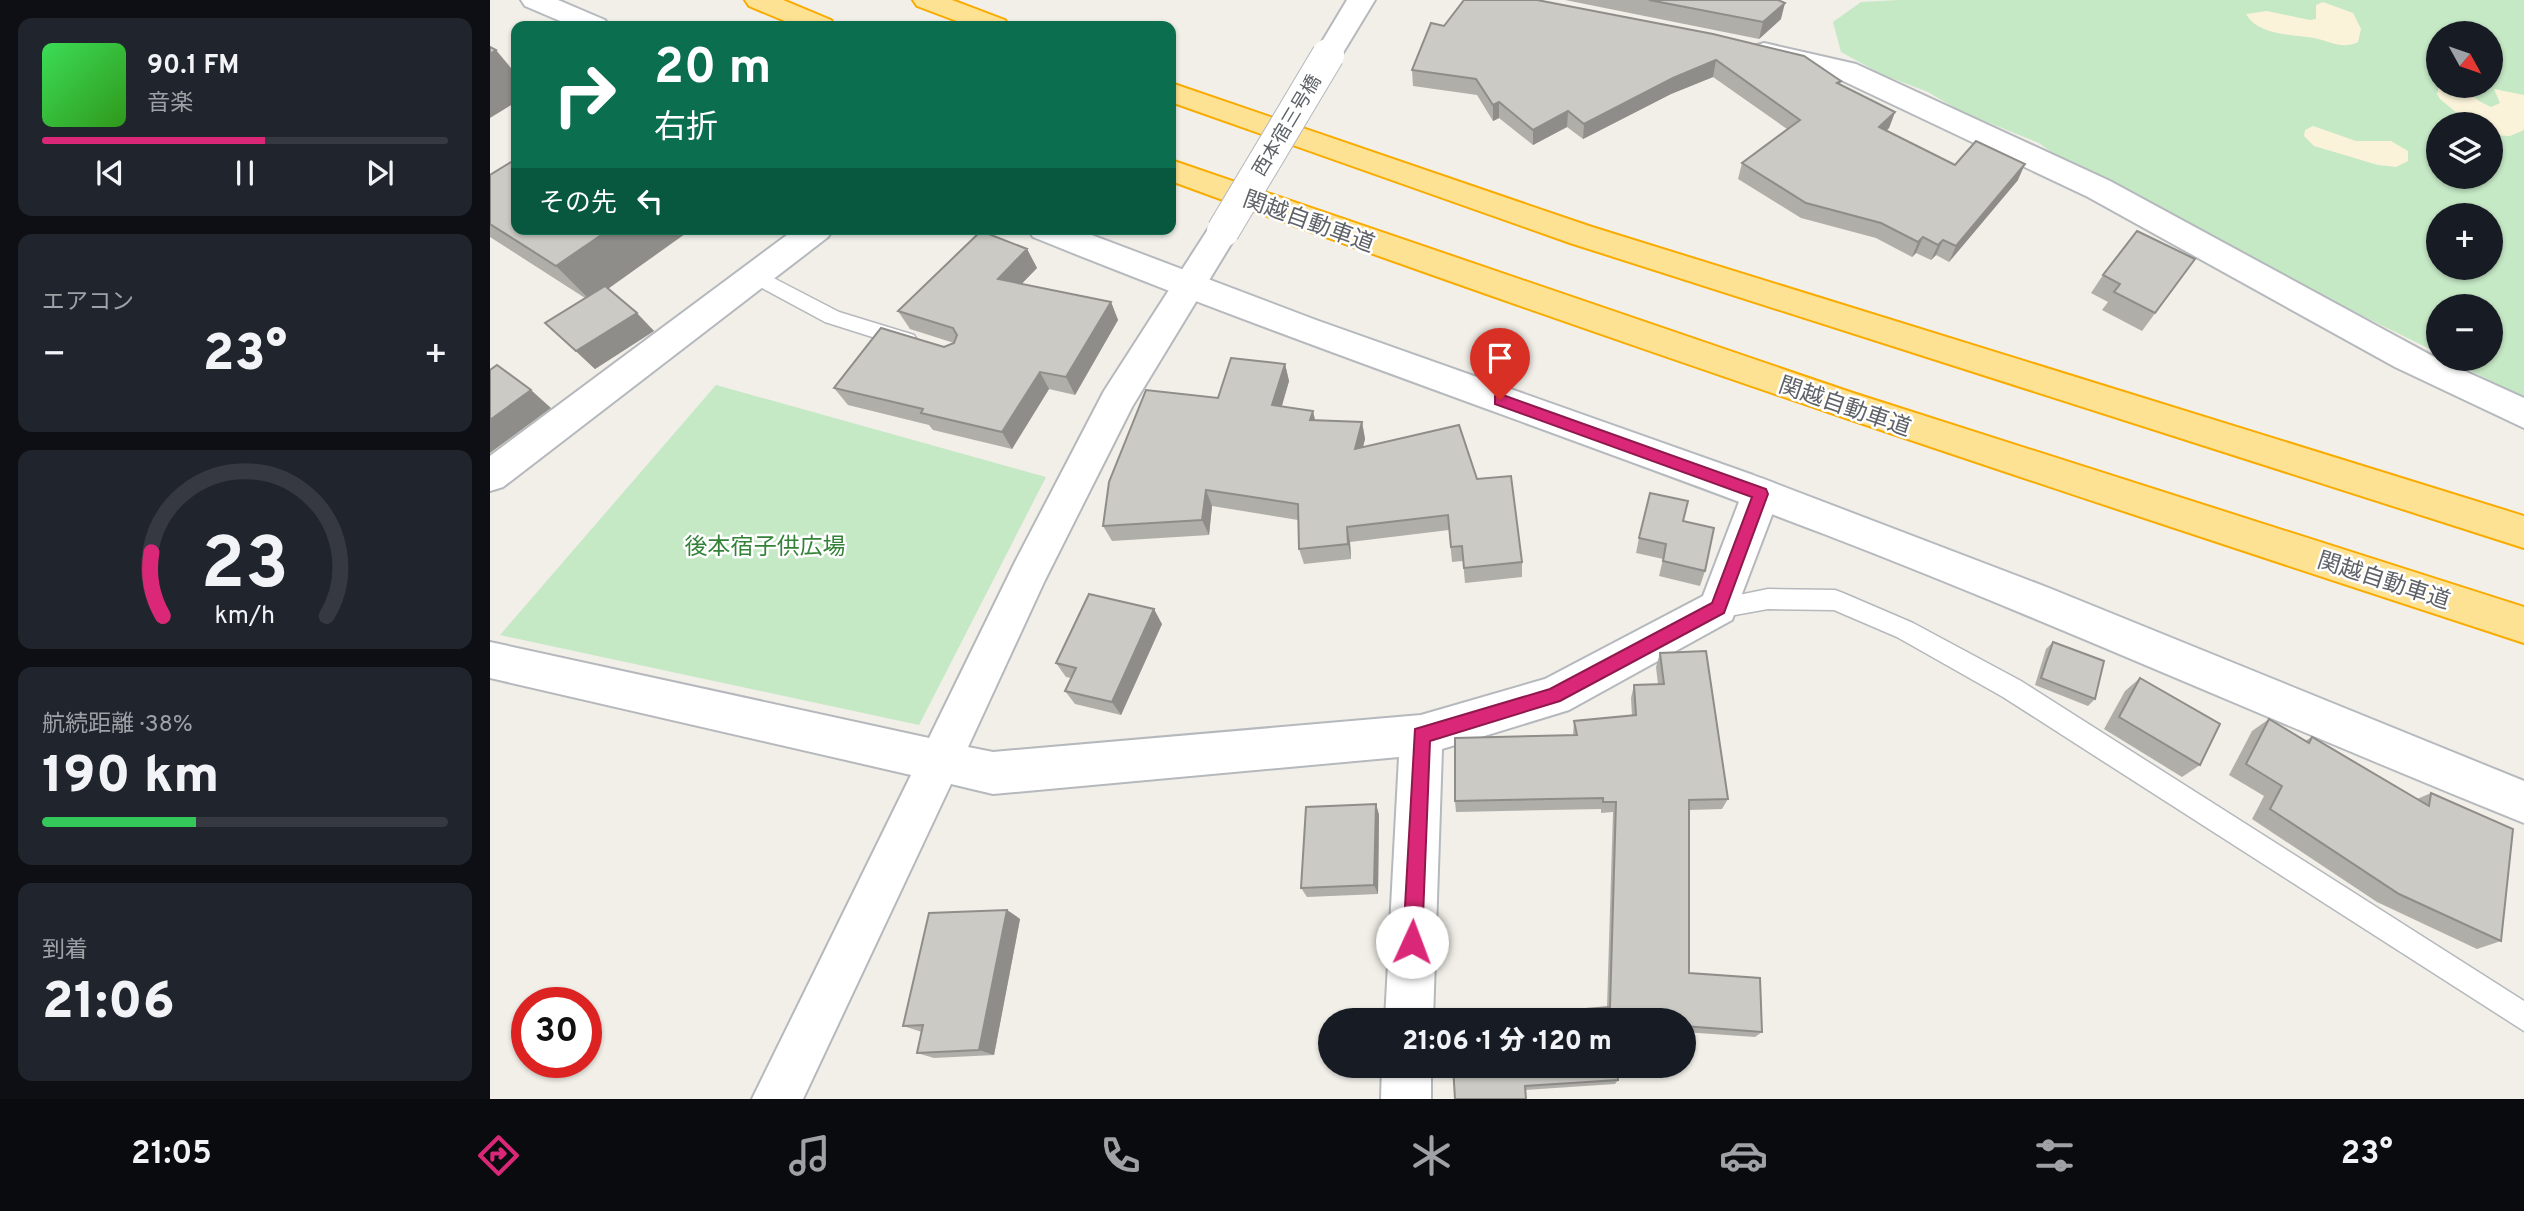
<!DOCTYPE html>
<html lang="ja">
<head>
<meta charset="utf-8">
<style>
  body { margin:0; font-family:Overpass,"Noto Sans JP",sans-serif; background:#20242c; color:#f1f3f6; height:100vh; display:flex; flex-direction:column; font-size:26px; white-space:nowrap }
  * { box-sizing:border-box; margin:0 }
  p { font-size:23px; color:#9ea1a6 }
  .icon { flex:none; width:38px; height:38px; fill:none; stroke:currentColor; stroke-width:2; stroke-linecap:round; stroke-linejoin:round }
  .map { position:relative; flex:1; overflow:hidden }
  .panel { display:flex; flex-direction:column; gap:18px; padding:18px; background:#0d0f14; width:490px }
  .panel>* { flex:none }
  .top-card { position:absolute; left:21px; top:21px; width:665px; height:214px; border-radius:14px; box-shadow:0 2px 5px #0004; background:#0b6e4f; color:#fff; overflow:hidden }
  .needle { width:46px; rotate:130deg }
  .tools { position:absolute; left:1936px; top:21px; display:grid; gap:14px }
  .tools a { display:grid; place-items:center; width:77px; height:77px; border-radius:50%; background:#171b24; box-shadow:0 2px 5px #0004; font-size:35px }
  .speed { position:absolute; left:21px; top:987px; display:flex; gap:14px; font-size:35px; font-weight:700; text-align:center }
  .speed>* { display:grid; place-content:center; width:91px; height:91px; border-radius:50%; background:#171b24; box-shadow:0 2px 5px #0004; line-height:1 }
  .speed .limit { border:10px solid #d22; background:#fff; color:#111 }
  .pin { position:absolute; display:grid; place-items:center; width:60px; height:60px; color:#fff; margin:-72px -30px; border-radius:50% 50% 50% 0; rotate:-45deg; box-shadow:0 0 7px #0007 }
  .pin .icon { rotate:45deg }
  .me { position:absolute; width:77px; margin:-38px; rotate:2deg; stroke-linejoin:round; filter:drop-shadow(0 0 5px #0008) }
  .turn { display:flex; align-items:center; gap:24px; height:147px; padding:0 28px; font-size:32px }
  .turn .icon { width:91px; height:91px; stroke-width:2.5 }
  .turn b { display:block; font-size:49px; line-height:60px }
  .then { display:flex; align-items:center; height:66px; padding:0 28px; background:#0003; gap:14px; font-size:26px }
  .big { font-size:52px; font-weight:800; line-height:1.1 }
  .panel .tile { flex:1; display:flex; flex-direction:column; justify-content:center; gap:10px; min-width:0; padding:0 24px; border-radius:14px; background:#20242c }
  .panel .dial { align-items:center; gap:0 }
  .dial svg { height:182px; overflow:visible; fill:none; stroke:#363941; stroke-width:7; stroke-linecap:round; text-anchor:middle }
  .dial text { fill:#f1f3f6; stroke:none }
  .song { display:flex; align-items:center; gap:21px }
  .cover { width:84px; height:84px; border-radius:10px; background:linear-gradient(135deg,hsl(130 70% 55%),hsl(110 70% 35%)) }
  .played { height:7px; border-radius:4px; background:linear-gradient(90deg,#db2777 55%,#363941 55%) }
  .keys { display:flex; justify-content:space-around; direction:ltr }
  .heat { display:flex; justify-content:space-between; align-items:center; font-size:38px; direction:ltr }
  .charge { height:10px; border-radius:5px; background:linear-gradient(90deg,#34c759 38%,#363941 0) }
  .trip { position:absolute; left:828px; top:1008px; width:378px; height:70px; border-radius:35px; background:#171b24; box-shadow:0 2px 5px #0004; font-weight:800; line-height:70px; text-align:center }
  .dock { display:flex; height:112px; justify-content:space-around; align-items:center; background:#090b0e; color:#9ea1a6 }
  .dock .icon { width:49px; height:49px }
  .dock .active { color:#db2777 }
  .dock b { font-size:32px; color:#f1f3f6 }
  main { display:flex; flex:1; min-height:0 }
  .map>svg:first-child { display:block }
  .green { fill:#c5e8c5; fill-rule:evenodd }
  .sand { fill:#fbf3d9 }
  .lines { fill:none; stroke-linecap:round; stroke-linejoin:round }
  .lane-casing { stroke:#b5b8bc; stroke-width:3 }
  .street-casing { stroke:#b5b8bc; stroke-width:4 }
  .secondary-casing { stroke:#b6babf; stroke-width:4 }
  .highway-casing { stroke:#f9ab00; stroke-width:4 }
  .lane { fill:#fff; fill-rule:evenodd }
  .street { fill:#fff; fill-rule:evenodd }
  .secondary { fill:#fff; fill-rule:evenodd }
  .highway { fill:#fde293; fill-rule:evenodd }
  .street-bridge-casing { stroke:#b5b8bc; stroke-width:34; stroke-linecap:butt }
  .street-bridge { stroke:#fff; stroke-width:32 }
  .wall { fill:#afaea9 }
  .shaded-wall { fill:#8f8d8a }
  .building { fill:#cccac5; stroke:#8f8d8a; stroke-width:2 }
  .route { fill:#db2777; stroke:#8e194d; stroke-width:2 }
  .labels { text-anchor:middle; stroke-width:5; stroke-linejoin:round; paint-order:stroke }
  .far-street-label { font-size:19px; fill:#5f6368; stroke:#fff }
  .street-label { font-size:23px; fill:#5f6368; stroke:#fff }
  .park-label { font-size:23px; fill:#348238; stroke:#fff }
</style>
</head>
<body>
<main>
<section class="panel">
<div class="tile">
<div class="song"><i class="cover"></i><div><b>90.1 FM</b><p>音楽</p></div></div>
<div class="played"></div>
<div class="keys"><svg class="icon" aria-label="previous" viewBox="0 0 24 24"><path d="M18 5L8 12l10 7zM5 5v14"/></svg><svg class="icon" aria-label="pause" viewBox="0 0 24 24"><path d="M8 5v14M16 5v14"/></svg><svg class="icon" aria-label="next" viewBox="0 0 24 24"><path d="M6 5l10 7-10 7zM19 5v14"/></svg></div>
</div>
<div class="tile"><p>エアコン</p>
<div class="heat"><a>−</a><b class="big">23°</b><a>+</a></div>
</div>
<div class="tile dial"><svg viewBox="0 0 100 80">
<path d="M14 69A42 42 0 1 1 86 69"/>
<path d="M14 69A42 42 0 0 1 9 41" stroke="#db2777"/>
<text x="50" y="56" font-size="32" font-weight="700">23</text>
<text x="50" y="72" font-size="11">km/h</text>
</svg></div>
<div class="tile"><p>航続距離 · 38%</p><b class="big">190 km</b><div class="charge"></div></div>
<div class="tile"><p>到着</p><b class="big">21:06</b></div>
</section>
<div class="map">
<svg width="2034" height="1099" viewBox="0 0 2034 1099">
  <rect width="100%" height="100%" fill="#f1efe8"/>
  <g class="green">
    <path d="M1410,0H2034V398L1958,359H2000V306H1948V353L1814,287L1629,188L1580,166L1549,143L1470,111L1438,92L1391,74L1351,52L1343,22L1371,2ZM1948,33H2000V86H1948ZM1948,124H2000V177H1948ZM1948,215H2000V268H1948Z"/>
    <path d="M226,385L556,477L429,725L10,635Z"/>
  </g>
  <g class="sand">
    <path d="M1833,2L1863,13L1871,29L1868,42C1852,50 1840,41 1824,38C1802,34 1769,36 1756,14L1777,11L1820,20L1826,19V5Z"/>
    <path d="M1949,86H1971L1989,101L2001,107L2010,103L2004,89L2034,95V130L2020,136L2000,135V124H1980L1950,99L1947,94Z"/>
    <path d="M1823,126L1866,141H1901L1918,151V161L1906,167L1888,165L1824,146L1814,136L1815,130Z"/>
  </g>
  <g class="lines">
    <g class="lane-casing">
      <g id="lane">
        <path d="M266,269L349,312L424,335L427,340L424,345L417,348L335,322L259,281L256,276Z"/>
        <path d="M1278,589L1345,590L1353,593L1423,623L1531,681L2034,1001V1031L1513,697L1407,637L1344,610L1278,609L1228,618L1220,615L1216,608L1220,601Z"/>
      </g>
    </g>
    <g class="street-casing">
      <g id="street">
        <path d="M857,0H885L848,61L838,64L828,61L824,55Z"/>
        <path d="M1274,43L1366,64L1620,181L1948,359L2034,398V428L1905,367L1598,197L1347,78L1264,58L1260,52L1264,46Z"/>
        <path d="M733,220L744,223L749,231L642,407L555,580L478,747L503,752L931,715L1055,679L1213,596L1252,494L1258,483L1271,478L1284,483L1290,494L1242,620L1079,710L952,749L943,1020H895L909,757L503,794L461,784L313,1099H262L421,775L0,678V642L439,738L525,562L614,391L722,223Z"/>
        <path d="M305,229H343L338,237L13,487L0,491V456Z"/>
        <path d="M892,1066H941V1099H891Z"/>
      </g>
    </g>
    <g class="secondary-casing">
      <g id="secondary">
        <path d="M31,0H68L115,20L119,26H82L35,6Z"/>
        <path d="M538,229H586L826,320L1263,475L1559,588L2034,781V823C1800,729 1570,625 1334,534C1071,433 804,343 543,237Z"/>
      </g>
    </g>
    <g class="highway-casing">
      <g id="highway">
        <path d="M255,0H293L341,20L345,26H307L259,6Z"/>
        <path d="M423,0H462L515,20L519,26H480L427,6Z"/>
        <path d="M681,83L1102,227L2034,516V548L1080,243L681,102Z"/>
        <path d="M681,160L1363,393L2034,607V643C1581,495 1129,345 681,181Z"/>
      </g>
    </g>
    <use href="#lane" class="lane"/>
    <use href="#street" class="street"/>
    <use href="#secondary" class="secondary"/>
    <use href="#highway" class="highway"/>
    <g class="street-bridge-casing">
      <path id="street-bridge" d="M733,231L838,55"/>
    </g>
    <use href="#street-bridge" class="street-bridge"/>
  </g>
  <g class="wall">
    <path d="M974,0L1351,81L1350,84L1405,112L1399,128L1396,131L1465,165L1528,180L1459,262L1446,255L1441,260L1426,253L1422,257L1386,238L1311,218L1248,179L1252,163L1297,129L1223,77L1181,94L1093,139L1077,127L1043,145L1009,118L1003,121L987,95L923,86L922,70Z"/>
    <path d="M1075,0H1288L1291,19L1269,39Z"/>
    <path d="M0,175L118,289L164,331L105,369L55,323L95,298L0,237Z"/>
    <path d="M537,249L547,268L531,284L621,302L628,320L585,395L559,389L522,449L443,430L439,425L358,405L344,388L464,343L420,329L408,311Z"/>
    <path d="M1705,259L1652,331L1612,310L1618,302L1601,293L1613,275Z"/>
    <path d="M795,364L799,381L792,406L826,420L872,422L875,439L873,447L987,479L1032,562V577L975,583L973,561L962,562L959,530L860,542L861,559L814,564L809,549L808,520L722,506L719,535L622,541L613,526Z"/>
    <path d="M1193,521L1215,571L1210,586L1169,576L1173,559L1146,553L1149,538Z"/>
    <path d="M672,624L631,715L585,704L575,691L581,678L576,677L566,663Z"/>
    <path d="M1563,642L1605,699L1598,706L1545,685L1556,649Z"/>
    <path d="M1170,653L1238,799L1232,809L1199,810V973L1272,1032L1265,1037L1194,1032V1020L1117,1007L1123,812L1111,813V809L966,812L965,801L1083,736L1084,721L1142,716L1141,698L1144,685L1168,684L1166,667Z"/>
    <path d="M1650,678L1710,765L1692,777L1614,729L1635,691Z"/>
    <path d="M1779,719L1815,741L1822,737L1927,799L1941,793L2011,941L1987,949L1887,902L1762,819L1774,796L1739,775L1762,731Z"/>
    <path d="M886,804L889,815L888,894L817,897L811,888Z"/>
    <path d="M517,910L530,919L504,1055L444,1058L427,1053L432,1032L413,1026Z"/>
    <path d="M963,1066L1128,1080L1125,1084L1035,1090Z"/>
  </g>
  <g class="shaded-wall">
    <path d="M1295,3L1291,19L1269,39L1273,22Z"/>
    <path d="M6,50L26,74V102L0,118V54Z"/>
    <path d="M1226,60L1223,77L1181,94L1093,139L1094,124L1183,78Z"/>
    <path d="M1009,102V118L1003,121V105Z"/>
    <path d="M1078,111L1077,127L1043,145V130Z"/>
    <path d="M1405,112L1399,128L1383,143L1389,127Z"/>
    <path d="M1535,164L1528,180L1459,262L1466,246Z"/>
    <path d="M120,229H202L101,301L66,266Z"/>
    <path d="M1433,237L1426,253L1422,257L1428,242Z"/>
    <path d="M1453,240L1446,255L1441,260L1448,245Z"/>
    <path d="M537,249L547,268L518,298L508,279Z"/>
    <path d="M621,302L628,320L585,395L576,377Z"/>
    <path d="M147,313L164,331L105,369L86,351Z"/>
    <path d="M795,364L799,381L787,422L782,405Z"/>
    <path d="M550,372L559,389L522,449L512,432Z"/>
    <path d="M41,390L61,408L0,453V420Z"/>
    <path d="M823,411L827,428L820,420Z"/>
    <path d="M872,422L875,439L868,465L865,449Z"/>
    <path d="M716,490L722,506L719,535L712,520Z"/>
    <path d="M857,527L860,542L861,559L858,544Z"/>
    <path d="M664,609L672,624L631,715L622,702Z"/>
    <path d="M886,804L889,815L888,894L884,885Z"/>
    <path d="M517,910L530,919L504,1055L489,1050Z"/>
  </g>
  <g class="building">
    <path d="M974,0H1047L1223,34L1314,56L1351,81L1347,83L1405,112L1389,127L1465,165L1486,141L1535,164L1466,246L1453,240L1448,245L1433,237L1428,242L1391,223L1316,203L1252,163L1310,120L1226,60L1183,78L1094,124L1078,111L1043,130L1009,102L1003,105L986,79L922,70L941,23L954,26Z"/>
    <path d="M1159,0H1288L1295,3L1273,22Z"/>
    <path d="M0,47L6,50L0,54Z"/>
    <path d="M26,159V229H120L66,266L0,224V175Z"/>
    <path d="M491,231L537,249L508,279L621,302L576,377L550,372L512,432L431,413L433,409L344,388L391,328L454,347L464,343L467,335L463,328L408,311Z"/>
    <path d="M1647,231L1705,259L1665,313L1624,292L1630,284L1613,275Z"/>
    <path d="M115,286L147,313L86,351L55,323Z"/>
    <path d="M741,358L795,364L782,405L823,411L820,420L872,422L865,449L969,425L987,479L1021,476L1032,562L974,568L972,546L961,547L958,515L857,527L858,544L809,549L808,504L716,490L712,520L613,526L619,482L656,390L728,398Z"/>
    <path d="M7,365L41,390L0,420V370Z"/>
    <path d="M1160,493L1198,501L1193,521L1224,528L1215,571L1173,561L1176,544L1149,538Z"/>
    <path d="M599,594L664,609L622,702L575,691L586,668L566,663Z"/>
    <path d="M1563,642L1614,661L1605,699L1551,678Z"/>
    <path d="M1216,651L1238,799L1199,800V973L1270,978L1272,1032L1194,1026V1020H961L1120,1007L1126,802H1113V798L965,801V738L1087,735L1084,721L1146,715L1144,685L1174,684L1170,653Z"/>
    <path d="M1650,678L1730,724L1710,765L1629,717Z"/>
    <path d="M1779,719L1819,743L1822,737L1939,806L1941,793L2023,829L2011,941L1909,894L1780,809L1792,786L1756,764Z"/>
    <path d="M886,804L884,885L811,888L816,807Z"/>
    <path d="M517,910L489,1050L427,1053L433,1025L413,1026L439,913Z"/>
    <path d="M963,1066H1127L1128,1080L1035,1086L1036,1099H965Z"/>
  </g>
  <path class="route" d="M1010,394L1276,489L1278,494L1234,613L1070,701L940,741L932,942L929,949L922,952L916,949L913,942L925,729L1060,689L1222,603L1262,497L1005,404V396Z"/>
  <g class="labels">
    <g class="far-street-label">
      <text transform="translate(796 125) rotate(-59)" y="7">西本宿三号橋</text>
    </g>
    <g class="street-label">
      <text transform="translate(819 221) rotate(20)" y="8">関越自動車道</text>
      <text transform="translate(1355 406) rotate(19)" y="8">関越自動車道</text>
      <text transform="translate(1894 580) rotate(18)" y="8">関越自動車道</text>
    </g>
    <g class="park-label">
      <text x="275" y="554">後本宿子供広場</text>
    </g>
  </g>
</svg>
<div class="tools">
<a><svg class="needle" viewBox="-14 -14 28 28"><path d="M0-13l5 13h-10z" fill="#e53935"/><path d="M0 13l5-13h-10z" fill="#9ea1a6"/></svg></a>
<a><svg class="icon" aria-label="layers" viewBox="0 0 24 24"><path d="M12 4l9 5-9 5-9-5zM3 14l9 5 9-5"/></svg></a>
<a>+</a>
<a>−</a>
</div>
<div class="speed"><div class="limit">30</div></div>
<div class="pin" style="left:1010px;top:400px;background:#d93025"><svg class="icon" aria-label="arrive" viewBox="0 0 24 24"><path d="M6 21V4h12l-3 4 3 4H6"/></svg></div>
<svg class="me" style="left:922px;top:942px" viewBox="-20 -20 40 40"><circle r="19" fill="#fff"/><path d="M0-13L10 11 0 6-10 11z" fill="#db2777"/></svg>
<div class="trip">21:06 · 1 分 · 120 m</div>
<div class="top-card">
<div class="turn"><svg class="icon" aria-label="right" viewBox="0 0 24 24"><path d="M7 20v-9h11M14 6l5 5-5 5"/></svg><div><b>20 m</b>右折</div></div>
<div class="then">その先<svg class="icon" aria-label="left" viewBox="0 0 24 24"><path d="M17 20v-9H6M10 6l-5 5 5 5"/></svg></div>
</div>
</div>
</main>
<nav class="dock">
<b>21:05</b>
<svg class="icon active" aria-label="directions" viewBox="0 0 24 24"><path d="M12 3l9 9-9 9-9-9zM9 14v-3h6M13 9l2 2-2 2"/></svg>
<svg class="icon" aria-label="music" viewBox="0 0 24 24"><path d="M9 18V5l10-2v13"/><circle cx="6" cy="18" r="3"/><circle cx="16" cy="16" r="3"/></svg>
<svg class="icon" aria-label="phone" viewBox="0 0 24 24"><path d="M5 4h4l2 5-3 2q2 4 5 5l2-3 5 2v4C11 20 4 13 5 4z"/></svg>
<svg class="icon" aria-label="climate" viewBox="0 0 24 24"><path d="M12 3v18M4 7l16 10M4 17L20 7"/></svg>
<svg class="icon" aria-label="car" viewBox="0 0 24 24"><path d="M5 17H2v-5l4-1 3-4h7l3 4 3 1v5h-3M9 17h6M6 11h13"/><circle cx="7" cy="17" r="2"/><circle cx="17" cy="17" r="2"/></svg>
<svg class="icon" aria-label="filters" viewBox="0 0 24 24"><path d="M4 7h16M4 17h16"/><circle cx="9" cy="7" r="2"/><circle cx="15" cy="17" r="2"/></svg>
<b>23°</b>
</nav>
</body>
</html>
